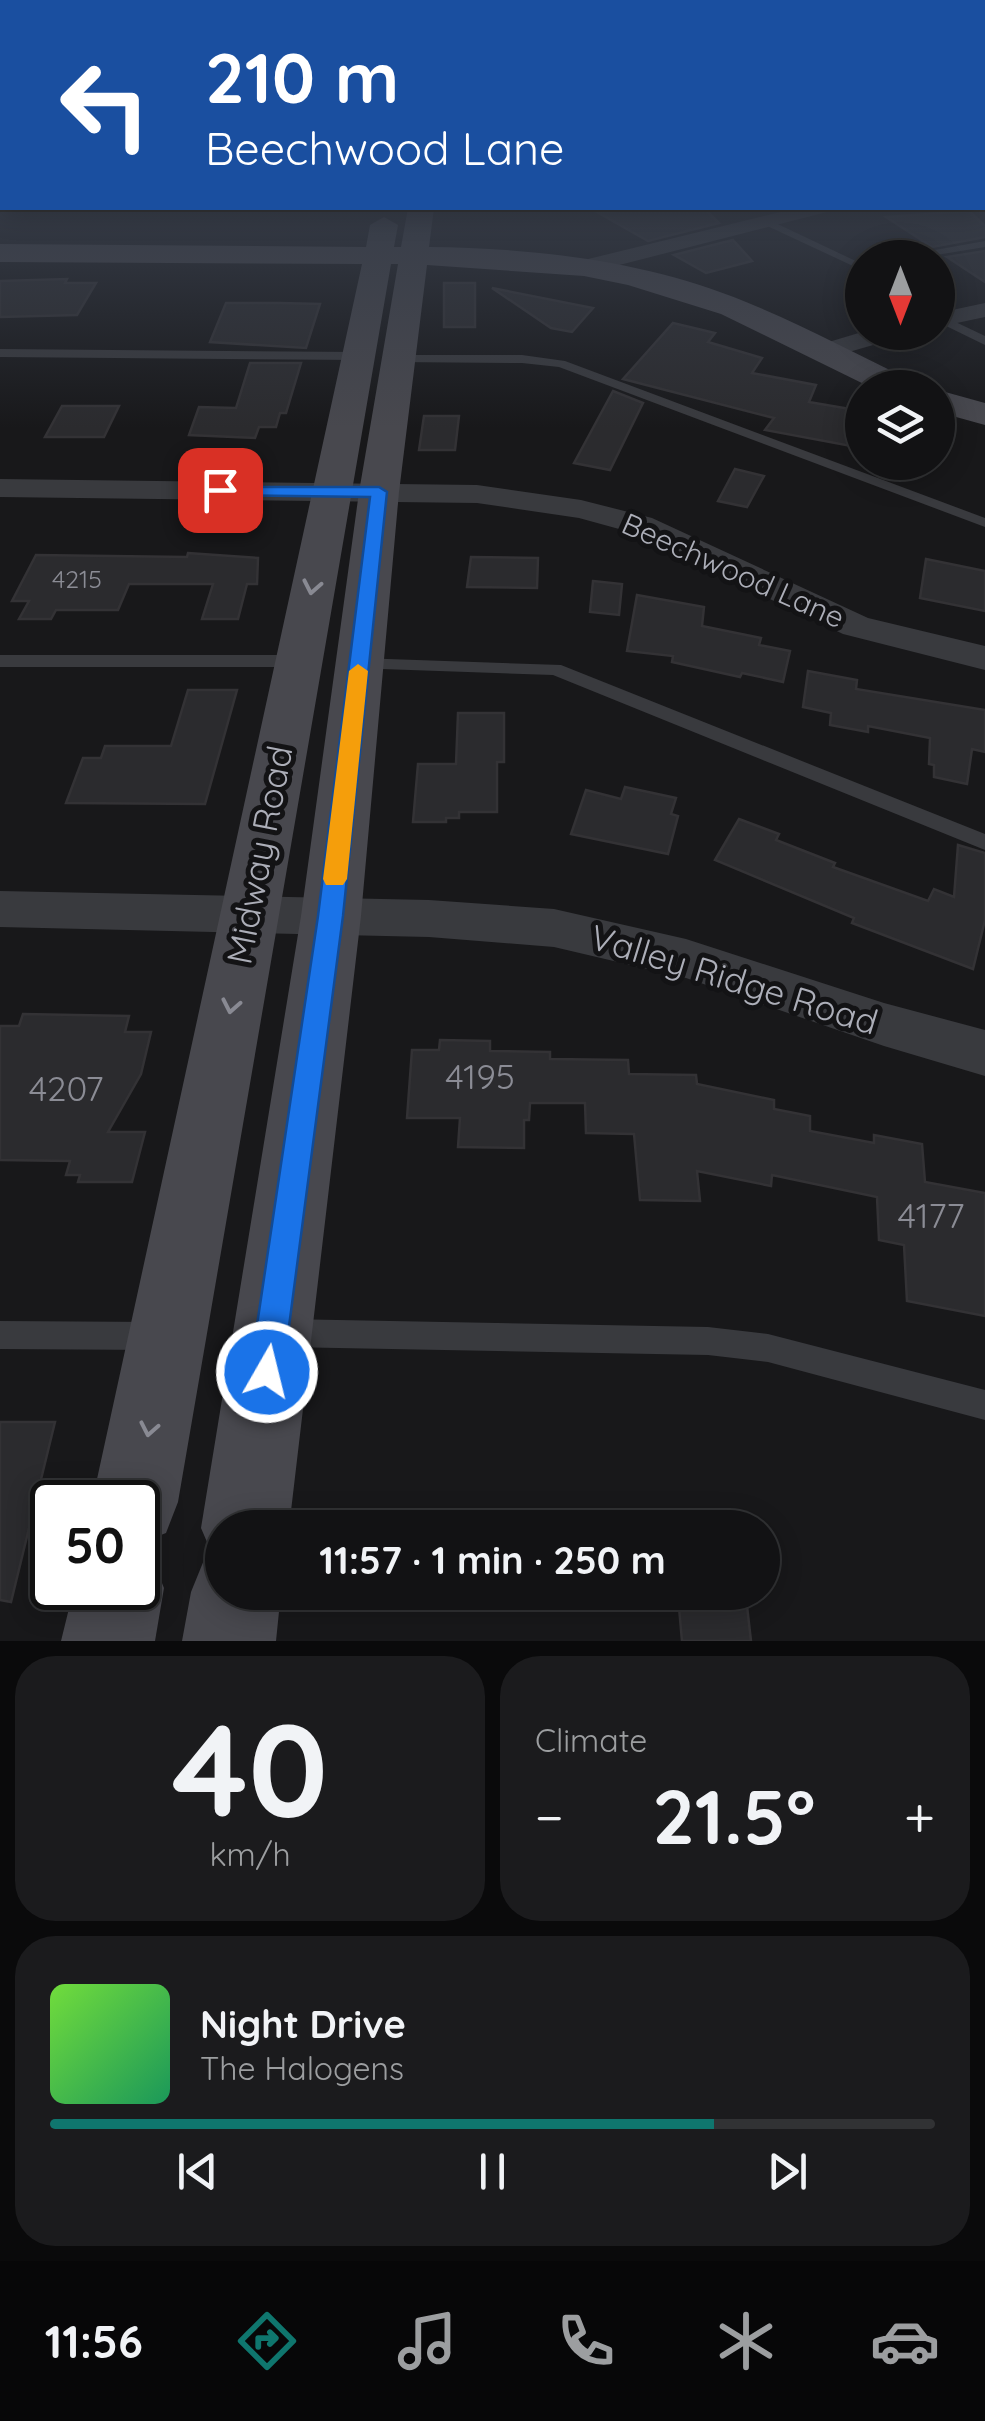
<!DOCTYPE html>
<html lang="en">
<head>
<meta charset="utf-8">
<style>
  body { margin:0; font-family:Quicksand,sans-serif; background:#1b1b1d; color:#f1f3f6; height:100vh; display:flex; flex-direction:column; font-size:38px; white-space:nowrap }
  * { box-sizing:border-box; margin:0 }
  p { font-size:32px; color:#9c9ea0 }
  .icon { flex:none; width:55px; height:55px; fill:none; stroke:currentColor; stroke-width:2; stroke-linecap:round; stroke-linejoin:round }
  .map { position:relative; height:1641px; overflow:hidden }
  .side { display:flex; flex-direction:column; gap:15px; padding:15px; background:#0a0a0b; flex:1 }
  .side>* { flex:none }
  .top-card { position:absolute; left:0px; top:0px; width:985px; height:210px; box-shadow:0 5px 25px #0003,0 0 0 2px #313234; background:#1a4fa0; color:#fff; overflow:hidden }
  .needle { width:65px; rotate:180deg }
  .buttons { position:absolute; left:845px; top:240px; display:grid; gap:20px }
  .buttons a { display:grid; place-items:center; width:110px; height:110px; border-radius:50%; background:#121214; box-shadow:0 5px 25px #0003,0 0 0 2px #313234; font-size:50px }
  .speed { position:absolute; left:30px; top:1480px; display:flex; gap:20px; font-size:50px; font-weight:700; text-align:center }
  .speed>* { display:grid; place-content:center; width:130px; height:130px; border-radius:50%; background:#121214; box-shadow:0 5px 25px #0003,0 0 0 2px #313234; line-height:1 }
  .speed .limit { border:5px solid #111; border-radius:15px; background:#fff; color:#111 }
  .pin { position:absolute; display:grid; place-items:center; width:85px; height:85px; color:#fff; margin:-42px; border-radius:20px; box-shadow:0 5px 15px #0006 }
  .me { position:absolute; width:110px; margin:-55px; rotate:8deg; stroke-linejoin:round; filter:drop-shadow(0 0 8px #0008) }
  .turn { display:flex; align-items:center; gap:35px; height:210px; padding:0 40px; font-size:45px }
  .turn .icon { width:130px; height:130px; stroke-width:2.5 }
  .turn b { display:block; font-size:70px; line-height:85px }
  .big { font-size:75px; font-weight:800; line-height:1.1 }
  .side .tile { flex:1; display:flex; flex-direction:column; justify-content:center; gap:15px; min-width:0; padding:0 35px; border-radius:40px; background:#1b1b1d }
  .side .dial { align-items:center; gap:0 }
  .dial b { font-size:130px; line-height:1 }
  .song { display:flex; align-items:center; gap:30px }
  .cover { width:120px; height:120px; border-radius:15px; background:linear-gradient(135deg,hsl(100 70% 55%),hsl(150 70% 35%)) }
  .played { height:10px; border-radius:5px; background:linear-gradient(90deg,#0f766e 75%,#313234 75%) }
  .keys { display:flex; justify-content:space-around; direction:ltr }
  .heat { display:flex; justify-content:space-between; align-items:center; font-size:55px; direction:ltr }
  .side .tiles { flex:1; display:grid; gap:15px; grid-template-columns:1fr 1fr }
  .tile:last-child { grid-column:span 2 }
  .trip { position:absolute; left:205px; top:1510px; width:575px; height:100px; border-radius:50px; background:#121214; box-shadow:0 5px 25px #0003,0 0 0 2px #313234; font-weight:800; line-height:100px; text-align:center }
  .tabs { display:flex; height:160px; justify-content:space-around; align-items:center; background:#070708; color:#9c9ea0 }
  .tabs .icon { width:70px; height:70px }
  .tabs .selected { color:#0f766e }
  .tabs b { font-size:45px; color:#f1f3f6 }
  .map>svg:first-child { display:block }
  .building { fill:#2b2b2e; stroke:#333235; stroke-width:2.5 }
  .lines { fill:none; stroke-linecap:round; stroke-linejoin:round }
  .lane { fill:#393a3e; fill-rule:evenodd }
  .street { fill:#393a3e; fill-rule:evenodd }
  .secondary { fill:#48484e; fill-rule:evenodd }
  .oneway { stroke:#898a93 }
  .route { fill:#1a73e8; stroke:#114b97; stroke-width:2.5 }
  .slow { fill:#f59e0b }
  .labels { text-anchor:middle; stroke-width:10; stroke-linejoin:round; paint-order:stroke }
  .far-number-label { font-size:25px; fill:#8b8c95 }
  .far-street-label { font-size:30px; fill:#acaeb8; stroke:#131315 }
  .street-label { font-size:35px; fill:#acaeb8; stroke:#131315 }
  .near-number-label { font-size:35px; fill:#8b8c95 }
</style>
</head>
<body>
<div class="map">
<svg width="985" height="1641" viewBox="0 0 985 1641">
  <rect width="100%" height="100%" fill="#18181a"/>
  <g class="building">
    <path d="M673,208H704L719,223L648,241L597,212Z"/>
    <path d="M969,211L985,226V237L932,247L886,217Z"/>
    <path d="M733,240L752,261L706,273L674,255Z"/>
    <path d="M985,251V282L947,257Z"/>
    <path d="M67,279L65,283H96L77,315L0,317V281Z"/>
    <rect x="444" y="283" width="31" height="44"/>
    <path d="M492,288L593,308L572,332L551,328Z"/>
    <path d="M226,303H280L320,304L306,348L210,342Z"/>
    <path d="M673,323L715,333L708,342L762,358L752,373L816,385L809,402L862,411V448L765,430L774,418L623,379Z"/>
    <path d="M250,363H301L286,413H280L276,427H259L255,438L189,435L199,407L236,408Z"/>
    <path d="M613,391L643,403L610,470L574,463Z"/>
    <path d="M62,406H119L104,437H45Z"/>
    <path d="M424,416H459L455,450H419Z"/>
    <path d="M735,469L764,476L747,507L718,501Z"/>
    <path d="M188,553L258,558L257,584H247L238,619H202L213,584H129L118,610H56L51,619H19L29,601H12L36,555L187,557Z"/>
    <path d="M471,557L538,558L537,588L467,587Z"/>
    <path d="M926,559L985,571V611L920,598Z"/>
    <path d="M593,581L622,584L619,615L590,612Z"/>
    <path d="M637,595L704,607L702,626L761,638L759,645L790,651L783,682L742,673L740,677L672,662L673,656L627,651Z"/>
    <path d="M808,671L857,680L856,689L985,710V752L972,749L967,784L934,777V765L929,764L930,738L868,726V732L830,725L831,713L803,707Z"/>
    <path d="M188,690H237L205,804L66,803L83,758H101L105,746H171Z"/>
    <path d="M458,713H504V762H497V812H459V818H446V822H413L418,764H456Z"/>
    <path d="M625,787L676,798L671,814L678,816L668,854L571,834L586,790L621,799Z"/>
    <path d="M739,819L779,834L776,840L835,863L833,867L928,901L934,889L954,897L958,845L985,853V920L973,969L852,923L854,918L715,860Z"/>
    <path d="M23,1014L129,1016L125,1032H151L141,1074L108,1132H145L132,1182H78L80,1175H66L70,1161L0,1160V1026H19Z"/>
    <path d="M440,1040L490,1041V1051L550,1052V1059L628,1060L629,1074L696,1075L697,1084L774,1100V1109L810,1116V1131L874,1143V1135L922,1144L925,1182L985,1193V1316L907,1301L904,1245L879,1240L877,1197L772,1175L771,1186L697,1171L700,1201L640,1200L634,1134L586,1133L585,1103H530L529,1120H524V1148L458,1147L460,1118H407L412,1050H439Z"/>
    <path d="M0,1422H55L11,1602L0,1600Z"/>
    <path d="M678,1596L746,1597L751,1641H682Z"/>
  </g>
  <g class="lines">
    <g class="lane">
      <path d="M761,219H767L862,264L853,266L761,223Z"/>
      <path d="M985,241V247L918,258H890Z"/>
      <path d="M938,316L945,317L985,336V345L938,322Z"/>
      <path d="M0,349L358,352L364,356L358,360L0,357Z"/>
      <path d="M399,355H522L565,361L985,518V527L559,367L522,363L395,362V356Z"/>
      <path d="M0,655H298L307,661L298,667H0Z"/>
      <path d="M359,658L561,665L985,834V850L553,675L353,668L350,664Z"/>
      <path d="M285,1319L708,1327L768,1334L985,1390V1420L768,1362L708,1355L285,1347L275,1343L271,1333L275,1323Z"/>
      <path d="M0,1321L155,1322L165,1326L169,1336L165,1346L155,1350L0,1349Z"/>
    </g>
    <g class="street">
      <path d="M797,208H830L827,212L584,274L573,267L576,262Z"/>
      <path d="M985,303V317L938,327V313Z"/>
      <path d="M862,332H904L901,337L821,360L808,352L812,347Z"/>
      <path d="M0,479L477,485L581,500L652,518L868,618L985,646V670L843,634L630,532L579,518L477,503L0,497Z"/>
      <path d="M0,891L429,900L554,909L686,939L884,1003L985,1030V1076L884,1046L686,978L554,947L429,937L0,927Z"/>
    </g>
    <g class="secondary">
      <path d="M408,208H434L429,247C534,248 648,261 746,302C802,325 857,354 912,381L917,388H872L721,314L628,285L584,276L427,265L399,492L361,916L289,1528H222V1592H281L276,1641H182L191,1592L204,1560L213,1556L201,1528L301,916L359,492L398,264H391L178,1502L166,1533L138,1544V1502H92L362,264L0,262V244L366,247L370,225L384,217L398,225L394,247H401Z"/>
      <path d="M938,390L985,403V425L938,412Z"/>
      <path d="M138,1550L151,1556L164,1588L155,1641H61L74,1588H138Z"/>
    </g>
  </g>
  <defs><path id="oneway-chevron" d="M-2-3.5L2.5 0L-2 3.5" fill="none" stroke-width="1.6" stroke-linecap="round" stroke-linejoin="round" transform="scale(2.5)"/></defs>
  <g class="oneway">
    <use href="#oneway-chevron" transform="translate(312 587) rotate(101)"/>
    <use href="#oneway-chevron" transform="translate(231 1006) rotate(101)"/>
    <use href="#oneway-chevron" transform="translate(149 1429) rotate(101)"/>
  </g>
  <linearGradient id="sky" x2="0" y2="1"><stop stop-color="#0d0d0e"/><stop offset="0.46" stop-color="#373d49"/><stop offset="1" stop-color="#373d49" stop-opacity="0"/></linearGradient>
  <rect width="985" height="428" fill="url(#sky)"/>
  <path class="route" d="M215,487H379L387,492L343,916L283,1372L279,1384L267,1388L255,1384L250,1372L318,916L370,497L220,495L215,494Z"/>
  <path class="slow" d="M358,664L368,671L347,879L343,885H326L323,879L349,671Z"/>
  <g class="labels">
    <g class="far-number-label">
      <text x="77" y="588">4215</text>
    </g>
    <g class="far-street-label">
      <text transform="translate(733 571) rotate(24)" y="10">Beechwood Lane</text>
    </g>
    <g class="street-label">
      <text transform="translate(260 855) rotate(-79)" y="12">Midway Road</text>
      <text transform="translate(734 980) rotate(17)" y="12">Valley Ridge Road</text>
    </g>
    <g class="near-number-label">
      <text x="480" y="1089">4195</text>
      <text x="66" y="1101">4207</text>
      <text x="931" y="1228">4177</text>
    </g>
  </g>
</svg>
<div class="buttons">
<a><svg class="needle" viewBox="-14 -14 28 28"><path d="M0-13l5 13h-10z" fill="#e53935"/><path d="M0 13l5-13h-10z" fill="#9c9ea0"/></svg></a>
<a><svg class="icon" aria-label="layers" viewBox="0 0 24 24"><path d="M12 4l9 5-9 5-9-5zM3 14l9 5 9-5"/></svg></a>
</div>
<div class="speed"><div class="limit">50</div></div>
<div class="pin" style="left:220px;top:490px;background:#d93025"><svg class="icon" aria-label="arrive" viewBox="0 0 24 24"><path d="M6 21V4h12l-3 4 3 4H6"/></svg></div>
<svg class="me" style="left:267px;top:1372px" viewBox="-20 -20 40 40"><circle r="17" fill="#1a73e8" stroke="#fff" stroke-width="3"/><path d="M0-11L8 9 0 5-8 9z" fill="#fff"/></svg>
<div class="trip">11:57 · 1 min · 250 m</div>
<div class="top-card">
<div class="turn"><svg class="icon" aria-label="left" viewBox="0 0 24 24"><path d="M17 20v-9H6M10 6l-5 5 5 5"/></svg><div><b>210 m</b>Beechwood Lane</div></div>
</div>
</div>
<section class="side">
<div class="tiles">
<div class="tile dial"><b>40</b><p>km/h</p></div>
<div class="tile"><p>Climate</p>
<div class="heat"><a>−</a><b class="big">21.5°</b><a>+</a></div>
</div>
<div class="tile">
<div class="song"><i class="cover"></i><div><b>Night Drive</b><p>The Halogens</p></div></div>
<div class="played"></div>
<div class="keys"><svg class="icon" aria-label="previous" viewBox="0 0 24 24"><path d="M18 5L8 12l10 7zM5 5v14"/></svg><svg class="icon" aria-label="pause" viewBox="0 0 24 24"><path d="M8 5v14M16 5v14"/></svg><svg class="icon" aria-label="next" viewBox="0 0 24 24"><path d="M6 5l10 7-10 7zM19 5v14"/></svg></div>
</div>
</div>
</section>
<nav class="tabs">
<b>11:56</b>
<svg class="icon selected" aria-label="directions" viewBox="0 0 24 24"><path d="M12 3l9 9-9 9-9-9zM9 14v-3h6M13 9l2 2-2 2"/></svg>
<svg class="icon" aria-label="music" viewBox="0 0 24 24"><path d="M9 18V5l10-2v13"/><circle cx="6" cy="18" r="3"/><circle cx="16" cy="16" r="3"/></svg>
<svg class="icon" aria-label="phone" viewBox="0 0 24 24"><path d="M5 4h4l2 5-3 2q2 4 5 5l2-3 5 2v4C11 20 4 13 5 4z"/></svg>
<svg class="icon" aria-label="climate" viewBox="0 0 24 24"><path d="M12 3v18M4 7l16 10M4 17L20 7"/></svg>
<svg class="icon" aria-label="car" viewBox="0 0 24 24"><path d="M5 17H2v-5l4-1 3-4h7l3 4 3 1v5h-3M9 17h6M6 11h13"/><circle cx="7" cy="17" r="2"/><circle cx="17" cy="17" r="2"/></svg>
</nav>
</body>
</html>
